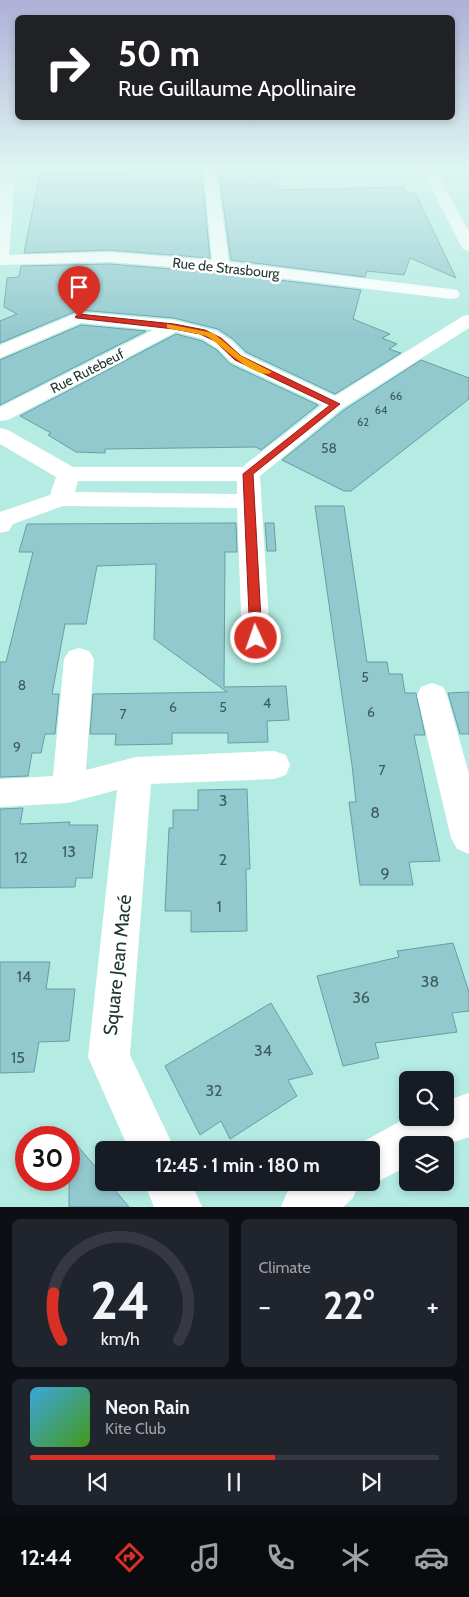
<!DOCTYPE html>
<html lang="en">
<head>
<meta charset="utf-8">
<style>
  body { margin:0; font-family:Cabin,sans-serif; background:#20242c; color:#f1f3f6; height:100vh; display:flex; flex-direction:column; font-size:19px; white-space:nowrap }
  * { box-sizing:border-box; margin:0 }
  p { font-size:16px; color:#9ea1a6 }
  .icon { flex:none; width:28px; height:28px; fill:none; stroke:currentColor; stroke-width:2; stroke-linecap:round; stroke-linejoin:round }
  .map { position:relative; height:1207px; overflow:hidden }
  .panel { display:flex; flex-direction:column; gap:12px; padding:12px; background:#0d0f14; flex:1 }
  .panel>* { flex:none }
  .banner { position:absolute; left:15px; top:15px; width:440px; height:105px; border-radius:8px; box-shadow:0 2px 8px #0003; background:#202124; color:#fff; overflow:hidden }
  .controls { position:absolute; left:399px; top:1071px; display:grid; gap:10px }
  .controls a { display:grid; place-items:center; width:55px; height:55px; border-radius:8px; background:#171b24; box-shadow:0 2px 8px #0003; font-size:25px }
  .speed { position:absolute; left:15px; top:1126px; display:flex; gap:10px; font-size:25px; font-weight:700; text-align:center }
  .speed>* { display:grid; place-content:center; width:65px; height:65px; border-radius:50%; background:#171b24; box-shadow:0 2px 8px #0003; line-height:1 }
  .speed .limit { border:8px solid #d22; background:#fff; color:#111 }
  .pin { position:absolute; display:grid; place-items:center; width:42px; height:42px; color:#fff; margin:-51px -21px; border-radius:50% 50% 50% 0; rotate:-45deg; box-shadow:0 0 5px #0007 }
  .pin .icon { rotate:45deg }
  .me { position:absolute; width:55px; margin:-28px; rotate:357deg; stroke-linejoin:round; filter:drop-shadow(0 0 4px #0008) }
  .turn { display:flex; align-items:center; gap:18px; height:105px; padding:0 20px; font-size:22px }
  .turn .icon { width:65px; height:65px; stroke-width:2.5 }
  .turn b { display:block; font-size:35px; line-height:42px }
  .big { font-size:38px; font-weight:700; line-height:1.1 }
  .panel .tile { flex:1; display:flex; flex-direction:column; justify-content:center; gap:8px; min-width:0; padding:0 18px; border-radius:8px; background:#20242c }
  .panel .dial { align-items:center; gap:0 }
  .dial svg { height:130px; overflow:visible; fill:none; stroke:#363941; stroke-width:7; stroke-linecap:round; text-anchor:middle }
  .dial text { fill:#f1f3f6; stroke:none }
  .song { display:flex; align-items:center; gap:15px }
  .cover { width:60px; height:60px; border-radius:8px; background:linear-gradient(135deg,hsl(200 70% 55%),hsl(100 70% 35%)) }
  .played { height:5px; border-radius:2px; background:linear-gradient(90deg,#d93025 60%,#363941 60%) }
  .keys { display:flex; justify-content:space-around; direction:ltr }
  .heat { display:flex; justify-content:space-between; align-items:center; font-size:28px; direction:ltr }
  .panel .tiles { flex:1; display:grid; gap:12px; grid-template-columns:1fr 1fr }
  .tile:last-child { grid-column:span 2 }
  .trip { position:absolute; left:95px; top:1141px; width:285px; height:50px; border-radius:8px; background:#171b24; box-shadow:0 2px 8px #0003; font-weight:700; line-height:50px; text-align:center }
  .tabs { display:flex; height:80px; justify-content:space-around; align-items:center; background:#090b0e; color:#9ea1a6 }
  .tabs .icon { width:35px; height:35px }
  .tabs .current { color:#d93025 }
  .tabs b { font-size:22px; color:#f1f3f6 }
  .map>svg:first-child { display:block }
  .building { fill:#92c9cf; stroke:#679ea3 }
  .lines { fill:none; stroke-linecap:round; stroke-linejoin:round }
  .minor { fill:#fff; fill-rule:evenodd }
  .route { fill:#d93025; stroke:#8d1f18 }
  .slow { fill:#f59e0b }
  .labels { text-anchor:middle; stroke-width:5; stroke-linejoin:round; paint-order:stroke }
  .far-number-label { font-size:11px; fill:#3d5c5b }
  .far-street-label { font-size:14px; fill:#213834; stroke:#fff }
  .number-label { font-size:14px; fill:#3d5c5b }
  .near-number-label { font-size:16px; fill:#3d5c5b }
  .near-street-label { font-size:19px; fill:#213834; stroke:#fff }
</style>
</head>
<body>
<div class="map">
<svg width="469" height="1207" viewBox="0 0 469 1207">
  <rect width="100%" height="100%" fill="#b4ebe2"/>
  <g class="building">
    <path d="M163,167H201L210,258L109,250L24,253L40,173L163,170Z"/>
    <path d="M218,167H278V190L404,187L407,193H415L456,278L410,258L404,275L367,271L365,277L231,260Z"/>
    <path d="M109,264L221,273L361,290L353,319L390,334L382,338L397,344L389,349L401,353L335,394L246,352L233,339L218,329L174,318L79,310L0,343V321L17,314L4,307L7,278L19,277L21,266Z"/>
    <path d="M81,325L146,331L0,405V360Z"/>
    <path d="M176,334L202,341L217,350L230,364L318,405L261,450L256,447L105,449V453L76,452L48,435L51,433L20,416Z"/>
    <path d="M421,360L469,378V399L351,491H344L282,460L344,410Z"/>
    <path d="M315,506H344L367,662H387L389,674H402L405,693H416L425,735H414L440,861L409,862L413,885H360L349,802H356L352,765Z"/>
    <path d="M236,523L237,552H225L224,687L286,686L289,720L267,721L268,742L228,743V733H172V744L115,745L116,734H90L93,694L227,692L154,639L156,564L97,566L86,624H65L52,694H59L55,734H45L41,753H32L28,776L0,777V662H6L33,552H19L27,524Z"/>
    <path d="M265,523H274L276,551H267Z"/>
    <path d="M469,692V734H460L448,693Z"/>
    <path d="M247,789L250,869H246L247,931L191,932V911H165L169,828H173V810H198V790Z"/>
    <path d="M23,808L20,824L70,822L69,825H98L92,878H76L75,887L0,888V809Z"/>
    <path d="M453,943L469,992V1011L452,1013L457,1032L375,1043L379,1058L343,1066L317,976L399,957L397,951Z"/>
    <path d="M0,962H50L46,989H75L69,1041L39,1042L34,1072L0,1073Z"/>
    <path d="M271,1003L313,1074L288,1080L297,1096L230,1139L221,1121L200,1135L165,1066Z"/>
    <path d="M69,1136L104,1177V1182H108L129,1207H69Z"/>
  </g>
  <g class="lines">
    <g class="minor">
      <path d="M3,167H16L9,255L109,252L212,260L203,167H216L229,262L451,289L457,290L460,294L457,298L451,299L221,271L109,262L0,265V188Z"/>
      <path d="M421,167H434L469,232V251L463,249L461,246Z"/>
      <path d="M79,312L174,320L217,331L232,341L245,354L335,396L463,316L469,315V328L343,408L260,476L270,638L266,645L256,648L246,645L242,638L237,508L63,506L13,524L9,531L0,533V512L50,495L56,477L0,444V428L8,430L73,467H242L322,405L231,362L218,349L203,339L176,332L8,420L0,421V407L153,330L81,323L0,358V345ZM78,481H237V494L75,492Z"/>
      <path d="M79,648L89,651L94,659L86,770L136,757L274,751L286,755L290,765L286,775L274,779L151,784L130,1055L175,1150H129L88,1057L117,790L68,803L0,807V779L53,776L64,659L69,651Z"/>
      <path d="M432,683L443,687L447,695L469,774V854L457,849L451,838L417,695L421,687Z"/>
      <path d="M469,1093V1137L445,1145H408V1166L371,1185L365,1182H371V1150H353L355,1146L408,1117L445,1118V1101Z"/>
      <path d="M144,1182H191L202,1207H154Z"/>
      <path d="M299,1182H360L353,1198L343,1207H281L288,1190Z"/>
    </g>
  </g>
  <linearGradient id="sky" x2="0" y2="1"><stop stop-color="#aeb0d6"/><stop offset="0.5" stop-color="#ddf6f2"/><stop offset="1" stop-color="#ddf6f2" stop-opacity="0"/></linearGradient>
  <rect width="469" height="336" fill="url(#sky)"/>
  <path class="route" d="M79,314L174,324L205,330L221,338L241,356L340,404L253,474L262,638L260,641H252L250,638L243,474L330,405L235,360L215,341L200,334L174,329L77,318L75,317Z"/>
  <path class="slow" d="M167,324L213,333L241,356L272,372C257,383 218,341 206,336C193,332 180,331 167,328Z"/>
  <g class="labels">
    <g class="far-number-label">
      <text x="396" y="400">66</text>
      <text x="381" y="414">64</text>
      <text x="363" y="426">62</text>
    </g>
    <g class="far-street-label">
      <text transform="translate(226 268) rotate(6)" y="5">Rue de Strasbourg</text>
      <text transform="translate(87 371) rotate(-27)" y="5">Rue Rutebeuf</text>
    </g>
    <g class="number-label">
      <text x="329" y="453">58</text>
      <text x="365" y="682">5</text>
      <text x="22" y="690">8</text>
      <text x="267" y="708">4</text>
      <text x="173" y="712">6</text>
      <text x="223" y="712">5</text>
      <text x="371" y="717">6</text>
      <text x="123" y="719">7</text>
      <text x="17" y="752">9</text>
      <text x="382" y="775">7</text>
    </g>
    <g class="near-number-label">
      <text x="223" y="806">3</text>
      <text x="375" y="818">8</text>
      <text x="69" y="857">13</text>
      <text x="21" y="863">12</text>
      <text x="223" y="865">2</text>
      <text x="385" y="879">9</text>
      <text x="219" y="912">1</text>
      <text x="24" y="982">14</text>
      <text x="430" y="987">38</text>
      <text x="361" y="1003">36</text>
      <text x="263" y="1056">34</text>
      <text x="18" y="1063">15</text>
      <text x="214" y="1096">32</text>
    </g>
    <g class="near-street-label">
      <text transform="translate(117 965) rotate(-84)" y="7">Square Jean Macé</text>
    </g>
  </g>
</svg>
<div class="controls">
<a><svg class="icon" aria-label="search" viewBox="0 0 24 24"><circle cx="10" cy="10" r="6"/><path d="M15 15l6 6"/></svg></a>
<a><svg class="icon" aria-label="layers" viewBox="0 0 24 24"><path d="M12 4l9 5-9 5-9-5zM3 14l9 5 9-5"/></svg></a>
</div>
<div class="speed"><div class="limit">30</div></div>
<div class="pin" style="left:79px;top:317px;background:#d93025"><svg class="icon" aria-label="arrive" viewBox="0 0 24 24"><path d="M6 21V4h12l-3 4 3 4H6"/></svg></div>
<svg class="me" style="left:256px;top:638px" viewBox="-20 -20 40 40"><circle r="17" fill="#d93025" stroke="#fff" stroke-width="3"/><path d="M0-11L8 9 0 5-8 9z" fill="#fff"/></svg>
<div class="trip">12:45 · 1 min · 180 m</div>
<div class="banner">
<div class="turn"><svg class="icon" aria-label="right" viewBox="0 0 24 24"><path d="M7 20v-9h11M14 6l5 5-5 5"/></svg><div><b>50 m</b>Rue Guillaume Apollinaire</div></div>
</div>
</div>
<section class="panel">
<div class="tiles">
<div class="tile dial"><svg viewBox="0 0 100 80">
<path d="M14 69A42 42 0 1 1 86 69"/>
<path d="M14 69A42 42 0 0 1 9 40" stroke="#d93025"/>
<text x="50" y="56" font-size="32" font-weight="700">24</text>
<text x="50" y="72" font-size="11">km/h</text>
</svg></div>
<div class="tile"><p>Climate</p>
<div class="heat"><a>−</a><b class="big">22°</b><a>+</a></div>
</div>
<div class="tile">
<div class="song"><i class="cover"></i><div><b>Neon Rain</b><p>Kite Club</p></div></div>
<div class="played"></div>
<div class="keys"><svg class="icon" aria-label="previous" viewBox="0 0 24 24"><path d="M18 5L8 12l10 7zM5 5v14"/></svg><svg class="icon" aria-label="pause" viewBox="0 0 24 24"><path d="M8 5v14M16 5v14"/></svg><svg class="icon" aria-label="next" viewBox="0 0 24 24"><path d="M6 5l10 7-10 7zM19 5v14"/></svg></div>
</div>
</div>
</section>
<nav class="tabs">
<b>12:44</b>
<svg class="icon current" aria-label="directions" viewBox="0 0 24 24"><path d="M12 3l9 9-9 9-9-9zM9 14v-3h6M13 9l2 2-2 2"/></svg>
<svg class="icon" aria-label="music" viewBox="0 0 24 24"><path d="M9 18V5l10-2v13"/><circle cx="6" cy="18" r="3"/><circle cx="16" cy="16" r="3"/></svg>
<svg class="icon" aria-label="phone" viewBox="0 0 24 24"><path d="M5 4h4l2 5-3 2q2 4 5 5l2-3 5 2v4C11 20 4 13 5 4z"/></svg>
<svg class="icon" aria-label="climate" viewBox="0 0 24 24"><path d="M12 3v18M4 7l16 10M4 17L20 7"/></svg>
<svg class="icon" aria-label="car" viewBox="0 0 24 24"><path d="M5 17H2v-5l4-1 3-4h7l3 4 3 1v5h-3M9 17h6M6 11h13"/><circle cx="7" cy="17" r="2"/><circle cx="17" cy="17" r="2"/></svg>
</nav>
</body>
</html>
